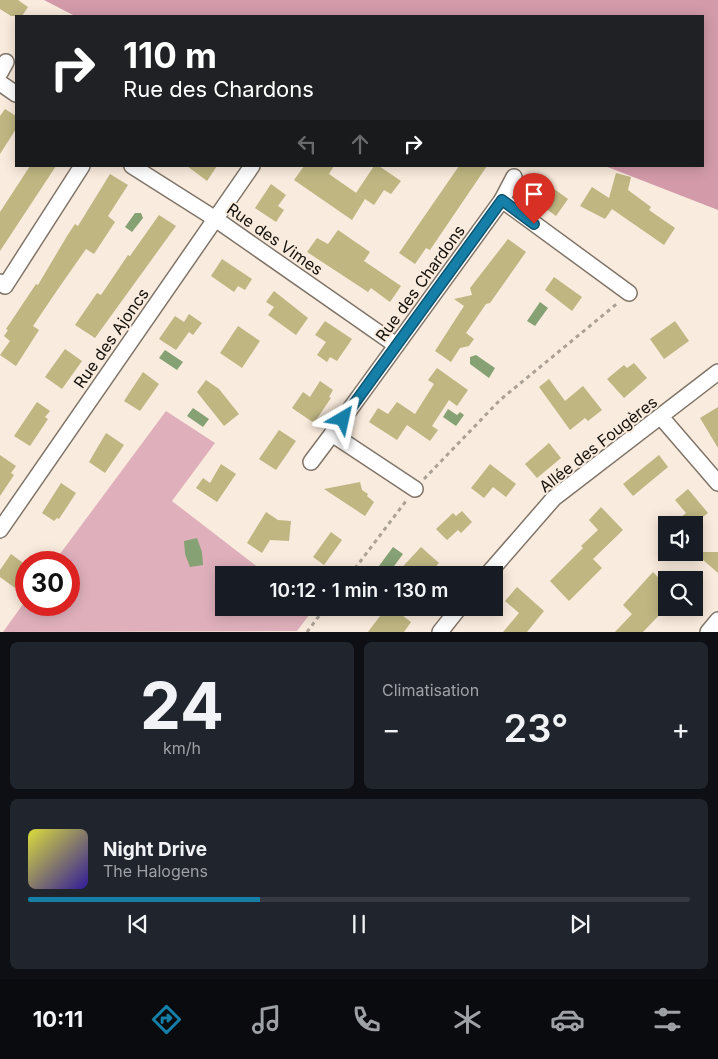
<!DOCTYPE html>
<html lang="fr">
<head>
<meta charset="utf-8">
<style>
  body { margin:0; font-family:Inter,sans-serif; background:#20242c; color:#f1f3f6; height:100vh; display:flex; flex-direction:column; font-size:19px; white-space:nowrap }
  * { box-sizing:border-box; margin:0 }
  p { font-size:16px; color:#9ea1a6 }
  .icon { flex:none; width:28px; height:28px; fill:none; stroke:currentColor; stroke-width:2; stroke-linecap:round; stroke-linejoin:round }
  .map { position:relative; height:632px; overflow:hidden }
  .panel { display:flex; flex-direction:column; gap:10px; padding:10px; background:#0d0f14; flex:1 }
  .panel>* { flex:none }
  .hud { position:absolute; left:15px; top:15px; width:689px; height:152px; border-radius:0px; box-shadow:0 2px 12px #0003; background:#202124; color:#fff; overflow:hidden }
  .fabs { position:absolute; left:658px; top:516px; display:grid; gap:10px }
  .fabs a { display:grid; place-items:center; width:45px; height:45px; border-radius:0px; background:#171b24; box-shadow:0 2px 12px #0003; font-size:25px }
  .speed { position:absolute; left:15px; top:551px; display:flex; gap:10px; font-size:25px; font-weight:700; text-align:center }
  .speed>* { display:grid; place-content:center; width:65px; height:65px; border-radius:50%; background:#171b24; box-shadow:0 2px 12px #0003; line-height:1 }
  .speed .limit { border:8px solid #d22; background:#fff; color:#111 }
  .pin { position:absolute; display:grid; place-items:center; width:42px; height:42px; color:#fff; margin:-51px -21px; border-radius:50% 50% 50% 0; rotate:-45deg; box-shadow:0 0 5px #0007 }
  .pin .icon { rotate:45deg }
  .me { position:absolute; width:55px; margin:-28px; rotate:36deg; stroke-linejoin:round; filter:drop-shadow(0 0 4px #0008) }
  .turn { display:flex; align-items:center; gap:18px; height:105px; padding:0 25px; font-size:22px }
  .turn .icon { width:65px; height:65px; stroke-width:2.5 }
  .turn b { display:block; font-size:35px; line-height:42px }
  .lanes { display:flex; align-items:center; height:48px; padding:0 25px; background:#0003; justify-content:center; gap:25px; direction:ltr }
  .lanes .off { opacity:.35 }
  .big { font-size:38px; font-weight:600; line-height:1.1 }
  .panel .card { flex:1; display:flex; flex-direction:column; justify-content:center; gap:8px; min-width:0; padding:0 18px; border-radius:8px; background:#20242c }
  .panel .dial { align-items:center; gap:0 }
  .dial b { font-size:65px; line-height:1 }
  .song { display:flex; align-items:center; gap:15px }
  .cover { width:60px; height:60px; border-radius:8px; background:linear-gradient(135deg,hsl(60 70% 55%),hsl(250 70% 35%)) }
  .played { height:5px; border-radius:2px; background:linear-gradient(90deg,#157fa8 35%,#363941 35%) }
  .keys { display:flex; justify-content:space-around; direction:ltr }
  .heat { display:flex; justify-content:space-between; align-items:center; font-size:28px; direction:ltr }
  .panel .tiles { flex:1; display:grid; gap:10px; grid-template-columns:1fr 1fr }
  .card:last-child { grid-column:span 2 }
  .trip { position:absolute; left:215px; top:566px; width:288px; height:50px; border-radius:0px; background:#171b24; box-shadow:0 2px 12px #0003; font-weight:600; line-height:50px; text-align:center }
  .menu { display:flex; height:80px; justify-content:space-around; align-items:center; background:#090b0e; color:#9ea1a6 }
  .menu .icon { width:35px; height:35px }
  .menu .on { color:#157fa8 }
  .menu b { font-size:22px; color:#f1f3f6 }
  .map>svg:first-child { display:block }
  .green { fill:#dfb0bc }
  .forest { fill:#d39baa }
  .water { fill:#86a174 }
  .building { fill:#bfb682 }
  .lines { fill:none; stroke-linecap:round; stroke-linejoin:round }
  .minor-casing { stroke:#817569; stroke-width:18 }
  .path { stroke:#aca196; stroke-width:3; stroke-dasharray:4 4; stroke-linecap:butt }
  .minor { stroke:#fff; stroke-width:15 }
  .route-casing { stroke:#0e536d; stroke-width:12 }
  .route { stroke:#157fa8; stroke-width:9 }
  .labels { text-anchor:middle; stroke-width:4; stroke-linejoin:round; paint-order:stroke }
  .street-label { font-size:16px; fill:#14100b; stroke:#f9ebdd }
</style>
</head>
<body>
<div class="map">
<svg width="718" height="632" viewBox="0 0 718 632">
  <rect width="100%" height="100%" fill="#f9ebdd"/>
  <path class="green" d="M166,411L215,443L172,501L268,575H224V608H310L313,610L297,631L3,632L26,600V605H69V562H54Z"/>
  <path class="forest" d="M44,0H718V210L605,166H702V16H75Z"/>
  <g class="water">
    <path d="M135,213H141L143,218L132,232L125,227Z"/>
    <path d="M540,302L548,308L535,326L527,321Z"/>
    <path d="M165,350L183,362L177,370L159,358Z"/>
    <path d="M476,355L495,368L489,378L470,364V357Z"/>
    <path d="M193,408L209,419L203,427L187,416Z"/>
    <path d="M448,409L457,415L460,412L464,415L456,426L443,417Z"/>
    <path d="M197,538L202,552L203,565L190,567L185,554L184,541Z"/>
    <path d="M393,547L403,554L389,573L379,566Z"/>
  </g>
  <g class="building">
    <path d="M0,0H18L28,7L22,16H11L0,9Z"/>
    <path d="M5,109L16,116V129L0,154V116Z"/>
    <path d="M30,166H56L0,251V212Z"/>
    <path d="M187,166H217L207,181Z"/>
    <path d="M304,166H334L329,174L365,199L352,220L294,180Z"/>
    <path d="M374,166H379L401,181L391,194L384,190L374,205L356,193Z"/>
    <path d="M459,166H487L430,250L426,248L415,264L399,253Z"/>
    <path d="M616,173L631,177L628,190L651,207L649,210L675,228L664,245L612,209L605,219L580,206L592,187L609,198Z"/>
    <path d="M110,174L128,185L108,216L115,222L94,254L86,249L58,289L33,326L39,330L16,366L0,355L10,341L4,336L8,330L6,329L36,284L38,285L67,236L75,224L78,226Z"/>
    <path d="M542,180L568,199L556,216L530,197Z"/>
    <path d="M271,184L286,195L278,206L284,210L276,222L255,208Z"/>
    <path d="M159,215L176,226L95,338L75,325L97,293L101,295L128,255L130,256Z"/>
    <path d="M338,230L370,252L364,261L401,286L390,302L371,288L368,292L307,252L317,238L328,244Z"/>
    <path d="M508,239L526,252L490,303L486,304L466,333L474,339L469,346L460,348L451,362L435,351L464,306L454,299L472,295L470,288Z"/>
    <path d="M222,259L252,279L245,290L238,286L234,292L211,276Z"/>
    <path d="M554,277L582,297L572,311L545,290Z"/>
    <path d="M274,291L308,318L296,335L268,315L274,307L266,302Z"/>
    <path d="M189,314L202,323L193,335L189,332L176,350L159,339L175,316L184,322Z"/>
    <path d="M325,321L352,339L337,361L330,357L327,362L317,355L326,342L315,335Z"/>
    <path d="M675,321L689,341L664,359L650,339Z"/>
    <path d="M238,326L260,341L242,368L220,353Z"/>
    <path d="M65,349L82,361L62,389L45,377Z"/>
    <path d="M634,363L647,378L624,398L607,379L624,365L627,368Z"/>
    <path d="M437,368L468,390L457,406L449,400L432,426L438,430L430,441L407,425L397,440L369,422L378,408L388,414L397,402L415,414L434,384L428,380Z"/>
    <path d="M143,372L159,384L140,411L124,401Z"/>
    <path d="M549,379L565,401L583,386L602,410L588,421L585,418L570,430L539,387Z"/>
    <path d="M206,380L219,389L239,414L224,426L197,392Z"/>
    <path d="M320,381L333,390L329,397L331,398L314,423L292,408L303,392L310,397Z"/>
    <path d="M37,402L50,411L45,417L48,419L30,446L14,436Z"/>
    <path d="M718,407V448L700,418Z"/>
    <path d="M279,430L296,441L276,470L259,459Z"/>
    <path d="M106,433L124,445L105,473L89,462Z"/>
    <path d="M549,443L561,458L537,478L525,464Z"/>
    <path d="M0,455L16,466L11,473L14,475L0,496Z"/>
    <path d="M659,455L668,467L633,496L623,484Z"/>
    <path d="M221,464L236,474L217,502L196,488L203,478L210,483Z"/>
    <path d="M490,464L516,484L506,497L493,487L484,498L471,488Z"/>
    <path d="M360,482L362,490L368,494L367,496L374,502L365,516L324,489Z"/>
    <path d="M61,483L76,493L59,519L57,518L54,521L42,513Z"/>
    <path d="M688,489L708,513L692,525H671L686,513L675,500Z"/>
    <path d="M601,507L623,530L593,559L602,568L569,601L550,581L583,548L581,546L598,530L589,520Z"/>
    <path d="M462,511L472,522L461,533L458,530L447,540L436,529L453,513L456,516Z"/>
    <path d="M266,512L278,520L291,521L289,541L270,540L262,553L247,543Z"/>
    <path d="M331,532L342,540L324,565L313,557Z"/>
    <path d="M421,547L439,563L428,575H395Z"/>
    <path d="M694,552H718V573Z"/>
    <path d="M11,554L26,565V571L15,588L0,577V570Z"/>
    <path d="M653,572L666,585V608L643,632H615L632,614L623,605Z"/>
    <path d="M517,587L544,611L527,632H503L519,613L505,601Z"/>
    <path d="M386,608H393L411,622L404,632H368Z"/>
  </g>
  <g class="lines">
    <g class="minor-casing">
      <g id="minor">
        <path d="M0,73L6,62"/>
        <path d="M0,83L16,94"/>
        <path d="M132,166L214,218L396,345"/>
        <path d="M502,200L514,177"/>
        <path d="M0,282L5,286L82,166"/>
        <path d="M661,417L718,483"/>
        <path d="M311,462L332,434"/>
        <path d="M415,489L332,434L502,200L629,293"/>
        <path d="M0,530L252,166"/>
        <path d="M487,575L554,498L718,372"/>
        <path d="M440,632L459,608"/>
        <path d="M708,632L718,620"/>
      </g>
    </g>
    <g class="path">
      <path d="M424,479L500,400L619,302"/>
      <path d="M350,575L406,501"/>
      <path d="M307,632L325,608"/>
    </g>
    <use href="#minor" class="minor"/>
  </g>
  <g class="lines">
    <g class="route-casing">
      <path id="route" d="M343,419L502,200L534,224"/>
    </g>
    <use href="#route" class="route"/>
  </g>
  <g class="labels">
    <g class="street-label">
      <text transform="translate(275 239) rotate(35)" y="6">Rue des Vimes</text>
      <text transform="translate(420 283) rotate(-54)" y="6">Rue des Chardons</text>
      <text transform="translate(111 338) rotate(-55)" y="6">Rue des Ajoncs</text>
      <text transform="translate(598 444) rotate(-38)" y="6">Allée des Fougères</text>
    </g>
  </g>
</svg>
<div class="fabs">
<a><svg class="icon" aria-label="sound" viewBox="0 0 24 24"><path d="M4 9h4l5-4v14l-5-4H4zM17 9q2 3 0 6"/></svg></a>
<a><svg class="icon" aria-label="search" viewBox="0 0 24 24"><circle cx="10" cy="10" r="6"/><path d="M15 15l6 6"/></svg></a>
</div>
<div class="speed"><div class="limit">30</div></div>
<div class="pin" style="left:534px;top:224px;background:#d93025"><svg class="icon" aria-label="arrive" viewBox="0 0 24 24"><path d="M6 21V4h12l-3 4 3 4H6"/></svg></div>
<svg class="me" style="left:343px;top:419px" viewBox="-20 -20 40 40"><path d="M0-17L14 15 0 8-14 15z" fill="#157fa8" stroke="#fff" stroke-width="4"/></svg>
<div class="trip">10:12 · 1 min · 130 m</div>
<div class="hud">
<div class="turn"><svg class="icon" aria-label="right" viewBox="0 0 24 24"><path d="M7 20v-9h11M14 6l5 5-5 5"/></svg><div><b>110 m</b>Rue des Chardons</div></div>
<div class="lanes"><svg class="icon off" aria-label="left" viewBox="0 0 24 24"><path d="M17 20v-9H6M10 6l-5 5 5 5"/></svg><svg class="icon off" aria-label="ahead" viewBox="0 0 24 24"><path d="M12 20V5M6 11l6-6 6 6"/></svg><svg class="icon" aria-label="right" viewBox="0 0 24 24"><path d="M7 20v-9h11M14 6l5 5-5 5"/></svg></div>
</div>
</div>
<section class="panel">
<div class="tiles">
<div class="card dial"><b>24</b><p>km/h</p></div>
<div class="card"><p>Climatisation</p>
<div class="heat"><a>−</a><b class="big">23°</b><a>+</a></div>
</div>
<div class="card">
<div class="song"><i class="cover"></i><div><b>Night Drive</b><p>The Halogens</p></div></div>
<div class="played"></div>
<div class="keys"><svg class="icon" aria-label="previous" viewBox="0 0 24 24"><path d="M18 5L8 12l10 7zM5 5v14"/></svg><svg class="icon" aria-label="pause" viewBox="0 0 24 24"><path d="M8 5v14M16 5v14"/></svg><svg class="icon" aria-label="next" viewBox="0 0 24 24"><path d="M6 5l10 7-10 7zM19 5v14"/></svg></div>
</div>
</div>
</section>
<nav class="menu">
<b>10:11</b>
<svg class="icon on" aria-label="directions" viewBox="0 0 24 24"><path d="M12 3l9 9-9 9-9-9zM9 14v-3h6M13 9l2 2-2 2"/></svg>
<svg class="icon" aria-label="music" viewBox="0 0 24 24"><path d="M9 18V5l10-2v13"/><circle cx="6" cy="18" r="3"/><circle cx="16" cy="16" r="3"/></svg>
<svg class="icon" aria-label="phone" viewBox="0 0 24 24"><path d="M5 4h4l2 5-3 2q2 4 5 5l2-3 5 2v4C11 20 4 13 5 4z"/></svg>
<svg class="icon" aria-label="climate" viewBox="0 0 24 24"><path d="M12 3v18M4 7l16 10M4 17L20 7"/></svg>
<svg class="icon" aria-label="car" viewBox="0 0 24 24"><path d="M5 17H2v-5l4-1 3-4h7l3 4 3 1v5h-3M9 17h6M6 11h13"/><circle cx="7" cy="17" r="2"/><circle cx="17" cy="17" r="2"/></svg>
<svg class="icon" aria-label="filters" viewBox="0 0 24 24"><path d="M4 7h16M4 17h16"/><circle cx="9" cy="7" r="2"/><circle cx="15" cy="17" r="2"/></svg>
</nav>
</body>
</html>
